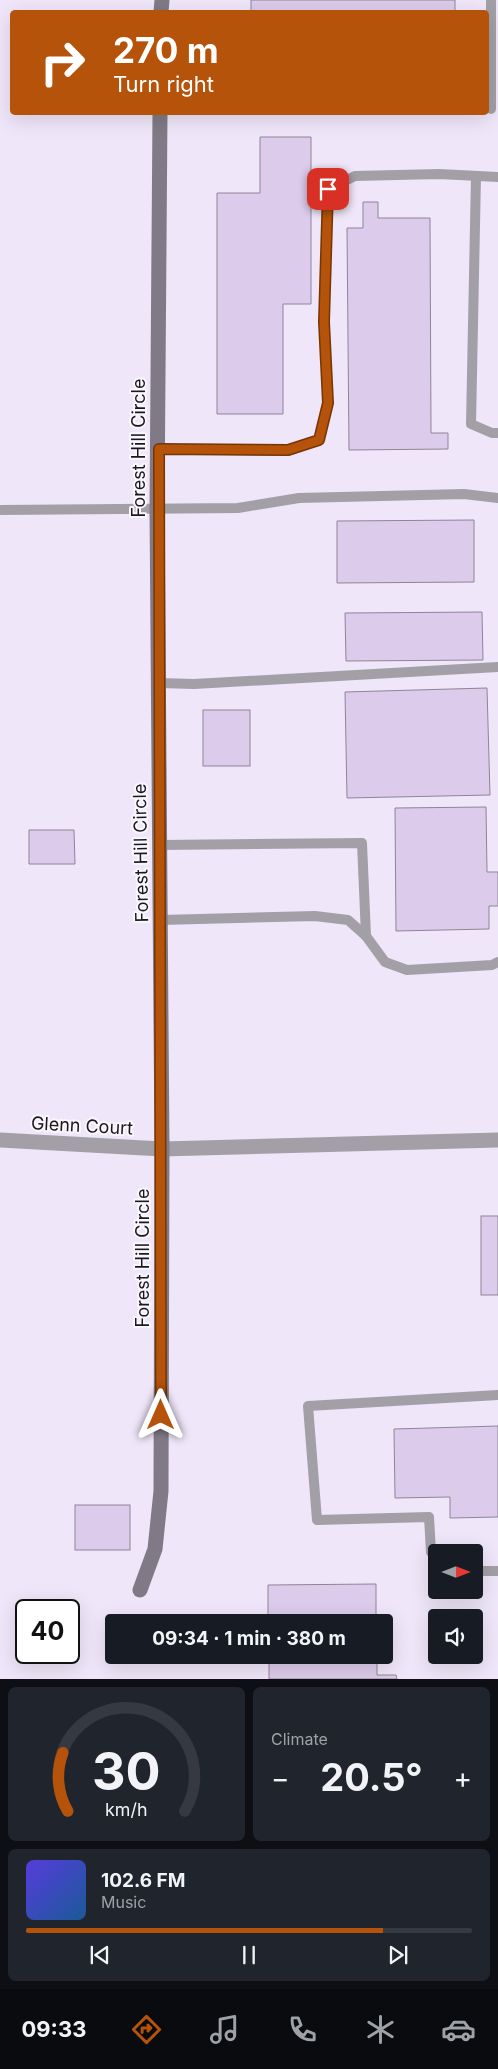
<!DOCTYPE html>
<html lang="en">
<head>
<meta charset="utf-8">
<style>
  body { margin:0; font-family:Inter,sans-serif; background:#20242c; color:#f1f3f6; height:100vh; display:flex; flex-direction:column; font-size:19px; white-space:nowrap }
  * { box-sizing:border-box; margin:0 }
  p { font-size:16px; color:#9ea1a6 }
  .icon { flex:none; width:28px; height:28px; fill:none; stroke:currentColor; stroke-width:2; stroke-linecap:round; stroke-linejoin:round }
  .map { position:relative; height:1679px; overflow:hidden }
  .panel { display:flex; flex-direction:column; gap:8px; padding:8px; background:#0d0f14; flex:1 }
  .panel>* { flex:none }
  .guide { position:absolute; left:10px; top:10px; width:479px; height:105px; border-radius:5px; box-shadow:0 5px 20px #0002; background:#b45309; color:#fff; overflow:hidden }
  .needle { width:32px; rotate:90deg }
  .buttons { position:absolute; left:428px; top:1544px; display:grid; gap:10px }
  .buttons a { display:grid; place-items:center; width:55px; height:55px; border-radius:5px; background:#171b24; box-shadow:0 5px 20px #0002; font-size:25px }
  .speed { position:absolute; left:15px; top:1599px; display:flex; gap:10px; font-size:25px; font-weight:700; text-align:center }
  .speed>* { display:grid; place-content:center; width:65px; height:65px; border-radius:50%; background:#171b24; box-shadow:0 5px 20px #0002; line-height:1 }
  .speed .limit { border:2px solid #111; border-radius:8px; background:#fff; color:#111 }
  .pin { position:absolute; display:grid; place-items:center; width:42px; height:42px; color:#fff; margin:-21px; border-radius:10px; box-shadow:0 2px 8px #0006 }
  .me { position:absolute; width:55px; margin:-28px; rotate:0deg; stroke-linejoin:round; filter:drop-shadow(0 0 4px #0008) }
  .turn { display:flex; align-items:center; gap:18px; height:105px; padding:0 20px; font-size:22px }
  .turn .icon { width:65px; height:65px; stroke-width:2.5 }
  .turn b { display:block; font-size:35px; line-height:42px }
  .big { font-size:38px; font-weight:700; line-height:1.1 }
  .panel .widget { flex:1; display:flex; flex-direction:column; justify-content:center; gap:8px; min-width:0; padding:0 18px; border-radius:8px; background:#20242c }
  .panel .dial { align-items:center; gap:0 }
  .dial svg { height:130px; overflow:visible; fill:none; stroke:#363941; stroke-width:7; stroke-linecap:round; text-anchor:middle }
  .dial text { fill:#f1f3f6; stroke:none }
  .song { display:flex; align-items:center; gap:15px }
  .cover { width:60px; height:60px; border-radius:8px; background:linear-gradient(135deg,hsl(250 70% 55%),hsl(210 70% 35%)) }
  .played { height:5px; border-radius:2px; background:linear-gradient(90deg,#b45309 80%,#363941 80%) }
  .keys { display:flex; justify-content:space-around; direction:ltr }
  .heat { display:flex; justify-content:space-between; align-items:center; font-size:28px; direction:ltr }
  .panel .tiles { flex:1; display:grid; gap:8px; grid-template-columns:1fr 1fr }
  .widget:last-child { grid-column:span 2 }
  .trip { position:absolute; left:105px; top:1614px; width:288px; height:50px; border-radius:5px; background:#171b24; box-shadow:0 5px 20px #0002; font-weight:700; line-height:50px; text-align:center }
  .dock { display:flex; height:80px; justify-content:space-around; align-items:center; background:#090b0e; color:#9ea1a6 }
  .dock .icon { width:35px; height:35px }
  .dock .current { color:#b45309 }
  .dock b { font-size:22px; color:#f1f3f6 }
  .map>svg:first-child { display:block }
  .building { fill:#dccbeb; stroke:#8e8596 }
  .lines { fill:none; stroke-linecap:round; stroke-linejoin:round }
  .lane { stroke:#a39fa7; stroke-width:10 }
  .street { stroke:#a39fa7; stroke-width:15 }
  .secondary { stroke:#807a86; stroke-width:15 }
  .route-casing { stroke:#753606; stroke-width:12 }
  .route { stroke:#b45309; stroke-width:9 }
  .labels { text-anchor:middle; stroke-width:4; stroke-linejoin:round; paint-order:stroke }
  .street-label { font-size:18px; fill:#1a171d; stroke:#faf6fd }
</style>
</head>
<body>
<div class="map">
<svg width="498" height="1679" viewBox="0 0 498 1679">
  <rect width="100%" height="100%" fill="#efe6f9"/>
  <g class="building">
    <rect x="251" y="0" width="204" height="12"/>
    <path d="M260,137H311V304H283V414H217V193H260Z"/>
    <path d="M363,202H378V218H430L431,433H448V449L349,450L347,228H363Z"/>
    <path d="M474,520V582L337,583V521Z"/>
    <path d="M482,612L483,660L346,661L345,613Z"/>
    <path d="M487,688L490,795L347,798L345,692Z"/>
    <rect x="203" y="710" width="47" height="56"/>
    <path d="M486,807L487,872H498V906H489V929L396,931L395,808Z"/>
    <path d="M29,830H74L75,864H29Z"/>
    <rect x="481" y="1216" width="17" height="79"/>
    <path d="M498,1426V1517L450,1518V1497L395,1498L394,1429Z"/>
    <rect x="75" y="1505" width="55" height="45"/>
    <path d="M376,1584V1622H268V1585Z"/>
    <path d="M269,1655H377V1675H396L397,1679H269Z"/>
  </g>
  <g class="lines">
    <g class="lane">
      <path d="M491,0V109"/>
      <path d="M476,176L471,424L492,433H498"/>
      <path d="M159,449L288,451L319,440L328,403L324,322L328,189L355,176L439,174L498,177"/>
      <path d="M0,510L238,508L299,498L464,494L498,498"/>
      <path d="M159,683L194,684L498,667"/>
      <path d="M160,845L362,843L366,936"/>
      <path d="M161,920L315,916L348,920L366,936L385,962L407,970L492,965L498,962"/>
      <path d="M436,1554L431,1552L429,1517L317,1520L308,1406L498,1395"/>
      <path d="M474,1568L482,1571H498"/>
    </g>
    <path class="street" d="M0,1140L162,1149L498,1140"/>
    <g class="secondary">
      <path d="M161,12L162,0"/>
      <path d="M140,1590L155,1549L161,1491L162,1149L157,508L160,112"/>
    </g>
  </g>
  <g class="lines">
    <g class="route-casing">
      <path id="route" d="M161,1415L159,449L288,450L319,440L328,403L324,322L328,189"/>
    </g>
    <use href="#route" class="route"/>
  </g>
  <g class="labels">
    <g class="street-label">
      <text transform="translate(139 448) rotate(-90)" y="6">Forest Hill Circle</text>
      <text transform="translate(141 853) rotate(-91)" y="6">Forest Hill Circle</text>
      <text transform="translate(82 1126) rotate(3)" y="6">Glenn Court</text>
      <text transform="translate(143 1258) rotate(-90)" y="6">Forest Hill Circle</text>
    </g>
  </g>
</svg>
<div class="buttons">
<a><svg class="needle" viewBox="-14 -14 28 28"><path d="M0-13l5 13h-10z" fill="#e53935"/><path d="M0 13l5-13h-10z" fill="#9ea1a6"/></svg></a>
<a><svg class="icon" aria-label="sound" viewBox="0 0 24 24"><path d="M4 9h4l5-4v14l-5-4H4zM17 9q2 3 0 6"/></svg></a>
</div>
<div class="speed"><div class="limit">40</div></div>
<div class="pin" style="left:328px;top:189px;background:#d93025"><svg class="icon" aria-label="arrive" viewBox="0 0 24 24"><path d="M6 21V4h12l-3 4 3 4H6"/></svg></div>
<svg class="me" style="left:161px;top:1415px" viewBox="-20 -20 40 40"><path d="M0-17L14 15 0 8-14 15z" fill="#b45309" stroke="#fff" stroke-width="4"/></svg>
<div class="trip">09:34 · 1 min · 380 m</div>
<div class="guide">
<div class="turn"><svg class="icon" aria-label="right" viewBox="0 0 24 24"><path d="M7 20v-9h11M14 6l5 5-5 5"/></svg><div><b>270 m</b>Turn right</div></div>
</div>
</div>
<section class="panel">
<div class="tiles">
<div class="widget dial"><svg viewBox="0 0 100 80">
<path d="M14 69A42 42 0 1 1 86 69"/>
<path d="M14 69A42 42 0 0 1 11 33" stroke="#b45309"/>
<text x="50" y="56" font-size="32" font-weight="700">30</text>
<text x="50" y="72" font-size="11">km/h</text>
</svg></div>
<div class="widget"><p>Climate</p>
<div class="heat"><a>−</a><b class="big">20.5°</b><a>+</a></div>
</div>
<div class="widget">
<div class="song"><i class="cover"></i><div><b>102.6 FM</b><p>Music</p></div></div>
<div class="played"></div>
<div class="keys"><svg class="icon" aria-label="previous" viewBox="0 0 24 24"><path d="M18 5L8 12l10 7zM5 5v14"/></svg><svg class="icon" aria-label="pause" viewBox="0 0 24 24"><path d="M8 5v14M16 5v14"/></svg><svg class="icon" aria-label="next" viewBox="0 0 24 24"><path d="M6 5l10 7-10 7zM19 5v14"/></svg></div>
</div>
</div>
</section>
<nav class="dock">
<b>09:33</b>
<svg class="icon current" aria-label="directions" viewBox="0 0 24 24"><path d="M12 3l9 9-9 9-9-9zM9 14v-3h6M13 9l2 2-2 2"/></svg>
<svg class="icon" aria-label="music" viewBox="0 0 24 24"><path d="M9 18V5l10-2v13"/><circle cx="6" cy="18" r="3"/><circle cx="16" cy="16" r="3"/></svg>
<svg class="icon" aria-label="phone" viewBox="0 0 24 24"><path d="M5 4h4l2 5-3 2q2 4 5 5l2-3 5 2v4C11 20 4 13 5 4z"/></svg>
<svg class="icon" aria-label="climate" viewBox="0 0 24 24"><path d="M12 3v18M4 7l16 10M4 17L20 7"/></svg>
<svg class="icon" aria-label="car" viewBox="0 0 24 24"><path d="M5 17H2v-5l4-1 3-4h7l3 4 3 1v5h-3M9 17h6M6 11h13"/><circle cx="7" cy="17" r="2"/><circle cx="17" cy="17" r="2"/></svg>
</nav>
</body>
</html>
